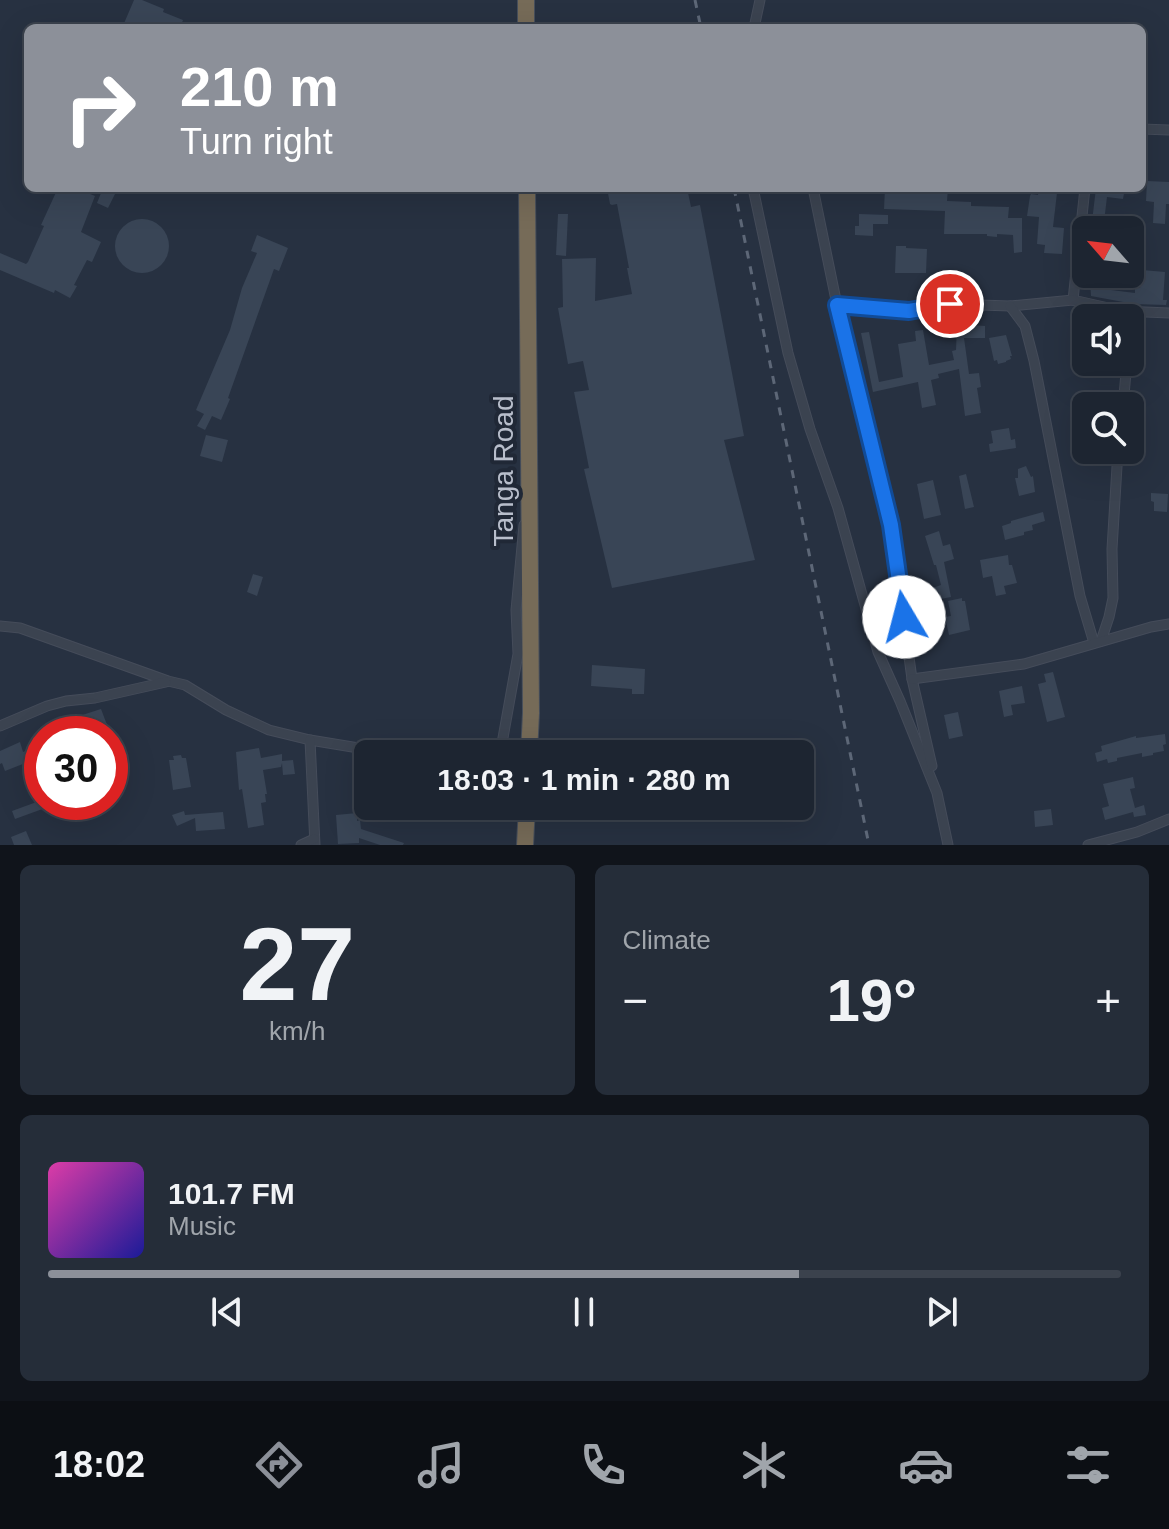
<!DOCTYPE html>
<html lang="en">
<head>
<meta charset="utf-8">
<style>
  body { margin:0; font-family:Arial,sans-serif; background:#252d39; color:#f1f3f6; height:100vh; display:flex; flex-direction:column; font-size:30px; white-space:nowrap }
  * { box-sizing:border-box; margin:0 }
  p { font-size:26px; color:#a0a5ab }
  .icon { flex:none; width:44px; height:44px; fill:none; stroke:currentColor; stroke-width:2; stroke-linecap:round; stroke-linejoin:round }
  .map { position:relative; height:845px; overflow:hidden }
  .side { display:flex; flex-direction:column; gap:20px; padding:20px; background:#10141b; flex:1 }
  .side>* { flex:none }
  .top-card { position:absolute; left:24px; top:24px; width:1122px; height:168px; border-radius:12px; box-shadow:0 8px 32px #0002,0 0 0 2px #3b424d; background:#8c9099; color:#fff; overflow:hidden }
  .needle { width:52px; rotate:298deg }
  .tools { position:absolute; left:1072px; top:216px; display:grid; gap:16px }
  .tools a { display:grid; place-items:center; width:72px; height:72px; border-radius:12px; background:#1d2531; box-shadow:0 8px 32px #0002,0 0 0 2px #3b424d; font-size:40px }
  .speed { position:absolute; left:24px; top:716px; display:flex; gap:16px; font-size:40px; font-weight:700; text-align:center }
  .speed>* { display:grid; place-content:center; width:104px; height:104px; border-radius:50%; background:#1d2531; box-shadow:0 8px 32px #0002,0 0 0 2px #3b424d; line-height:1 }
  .speed .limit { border:12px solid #d22; background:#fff; color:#111 }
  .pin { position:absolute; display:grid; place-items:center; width:68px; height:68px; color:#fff; margin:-34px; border:4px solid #fff; border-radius:50%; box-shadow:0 2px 8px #0007 }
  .me { position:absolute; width:88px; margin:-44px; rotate:352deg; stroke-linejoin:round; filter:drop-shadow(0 0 6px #0008) }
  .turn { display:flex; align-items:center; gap:28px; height:168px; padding:0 24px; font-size:36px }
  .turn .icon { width:104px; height:104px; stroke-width:2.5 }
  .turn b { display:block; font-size:56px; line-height:68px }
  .big { font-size:60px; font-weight:700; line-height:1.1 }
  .side .tile { flex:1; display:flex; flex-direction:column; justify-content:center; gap:12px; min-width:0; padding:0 28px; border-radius:12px; background:#252d39 }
  .side .dial { align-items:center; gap:0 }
  .dial b { font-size:104px; line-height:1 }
  .song { display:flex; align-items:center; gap:24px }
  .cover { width:96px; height:96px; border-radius:12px; background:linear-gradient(135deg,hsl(320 70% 55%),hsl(240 70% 35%)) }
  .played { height:8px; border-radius:4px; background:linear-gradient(90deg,#8c9099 70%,#3b424d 70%) }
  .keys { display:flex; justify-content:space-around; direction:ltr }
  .heat { display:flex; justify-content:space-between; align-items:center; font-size:44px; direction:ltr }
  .side .tiles { flex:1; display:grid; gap:20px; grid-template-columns:1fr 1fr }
  .tile:last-child { grid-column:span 2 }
  .trip { position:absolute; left:354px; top:740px; width:460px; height:80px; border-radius:12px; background:#1d2531; box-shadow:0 8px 32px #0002,0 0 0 2px #3b424d; font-weight:700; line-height:80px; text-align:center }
  .menu { display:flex; height:128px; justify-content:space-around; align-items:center; background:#0c0f14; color:#a0a5ab }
  .menu .icon { width:56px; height:56px }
  .menu .active { color:#8c9099 }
  .menu b { font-size:36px; color:#f1f3f6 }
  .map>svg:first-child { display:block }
  .building { fill:#394556 }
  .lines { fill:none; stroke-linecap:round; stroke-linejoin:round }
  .street-casing { stroke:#454c5a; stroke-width:11 }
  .highway-casing { stroke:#464e5b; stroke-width:18 }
  .street { stroke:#3b4350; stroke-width:9 }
  .highway { stroke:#766b58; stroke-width:16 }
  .rail { stroke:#5d6777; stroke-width:3; stroke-dasharray:8 8; stroke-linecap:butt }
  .route-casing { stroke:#114b97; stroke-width:20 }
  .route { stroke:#1a73e8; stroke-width:14 }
  .labels { text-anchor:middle; stroke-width:8; stroke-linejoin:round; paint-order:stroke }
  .street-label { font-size:28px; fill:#b8becb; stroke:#202836 }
</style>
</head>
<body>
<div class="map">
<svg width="1169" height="845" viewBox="0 0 1169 845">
  <rect width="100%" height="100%" fill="#273141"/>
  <g class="building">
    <path d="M134,0H142L164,9L163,12L183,20L180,28H122Z"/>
    <path d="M1147,181L1169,182V204H1166L1165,224L1153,223L1154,202L1146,201Z"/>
    <path d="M58,188H76L95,196L81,232L101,242L92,262L87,260L74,285L77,286L70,298L55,290L54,293L0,270V253L26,264L28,262L44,226L41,225Z"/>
    <path d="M103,188H118L108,208L97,203Z"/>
    <path d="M607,188H687L691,207L700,205L744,436L724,440L755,560L612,588L584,469L589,468L574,392L589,390L583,361L568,364L558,308L563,307L562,259L596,258L595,301L632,294L627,268H629L617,204L612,205L610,204Z"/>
    <path d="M885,188H948L947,201L971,202V206L1009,207L1008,218H1022V252L1014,253L1013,235L997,234V237L987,236V234H944L945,211L884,209Z"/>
    <path d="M1096,188H1125L1123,199L1107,197L1103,230H1091Z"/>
    <path d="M1039,189L1057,193L1053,227L1064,228L1062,254L1044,253L1045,245L1037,244L1039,217L1027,216L1030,196L1031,194L1038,195Z"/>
    <path d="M558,214H568L566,256L556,255Z"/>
    <path d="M859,214L888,215V224H873V236L855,235V226H859Z"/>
    <circle cx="142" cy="246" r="27"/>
    <path d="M257,235L288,248L279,271L274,269L228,398L230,399L221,420L212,416L205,430L197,426L204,414L196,410L230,330L242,288L257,253L251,251Z"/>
    <path d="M896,246H906V248L927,249L926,273H895Z"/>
    <path d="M1142,270L1165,272L1163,300H1167L1166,305L1134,304L1091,296L1090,279H1093V274H1111V290L1135,293V287L1140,288Z"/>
    <path d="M957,324L985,326V338H964L969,374L979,373L981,387L977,388L981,413L965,416L959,369L938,374L939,378L931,380L936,405L922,408L918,382L873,392L861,333L869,332L879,382L903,377L898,344L916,341L915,331L923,330L929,365L954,360L952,351L956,350Z"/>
    <path d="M1006,335L1012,356H1010L1011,359L1006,361V362L998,364L997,360L994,361L989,338Z"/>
    <path d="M1009,428L1011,440L1015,439L1016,448L990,452L989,444L993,443L991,431Z"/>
    <path d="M206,435L228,440L222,462L200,456Z"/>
    <path d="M1026,466L1031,477L1033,476L1035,492L1019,496L1015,478H1018V469Z"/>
    <path d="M966,474L974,507L965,509L959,476Z"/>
    <path d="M933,480L941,515L924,519L917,484Z"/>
    <path d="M1151,493L1168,494L1167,512L1154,511V502L1151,501Z"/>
    <path d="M1043,512L1045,521L1032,525L1033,530L1024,532V535L1005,540L1002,526L1011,523V521Z"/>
    <path d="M939,531L943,546L950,544L954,559L944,562L951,597L920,603L918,593L941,585L936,565H934L925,536Z"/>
    <path d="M1008,555L1009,565H1012L1017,583L1004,586L1006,594L996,596L992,576L983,578L980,560Z"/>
    <path d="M253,574L263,577L257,596L247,592Z"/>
    <path d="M962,598V601H965L970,630L949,635L945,617L951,616L948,601Z"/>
    <path d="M592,665L645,669L644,694H632V689L591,686Z"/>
    <path d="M1053,672L1065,717L1047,722L1038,684L1046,682L1044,674Z"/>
    <path d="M1022,686L1025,703L1011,705L1013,715L1004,717L999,691Z"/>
    <path d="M101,709L109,730L104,732L105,734H82L76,717Z"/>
    <path d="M958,712L963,736L949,739L944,715Z"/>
    <path d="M1165,734L1166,744L1163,745L1164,751L1153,753V755L1142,757V753L1117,758V761L1108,763L1107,759L1097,762L1095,753L1102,751L1101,746L1136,736V738Z"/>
    <path d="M20,742L23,752L42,745V758L34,762L33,760L5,771L2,763L0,764V751Z"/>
    <path d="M259,748L261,758L282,754V761L293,760L295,774L283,775L282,763L281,767L263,770L267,794H265L266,802L261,803L264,825L248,828L242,789L239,790L236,752Z"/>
    <path d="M181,755L182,758H186L191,787L173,790L169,760H174L173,756Z"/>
    <path d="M1133,777L1135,788L1130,789L1135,808L1144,805L1146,815L1134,817L1133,812L1105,820L1102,808L1109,806L1103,784Z"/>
    <path d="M42,800V802L59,803L15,819L12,811Z"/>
    <path d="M1051,809L1053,825L1035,827L1034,811Z"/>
    <path d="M184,811L185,815L223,812L225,829L196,831L195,818L177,826L172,815Z"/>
    <path d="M357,813V821L360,820L361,829L404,843L403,845H380L359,838V843L338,844L336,815Z"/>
    <path d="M26,831L32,845H14L11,837Z"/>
  </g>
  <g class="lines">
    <g class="street-casing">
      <g id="street">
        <path d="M754,28L760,0"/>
        <path d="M1142,129L1169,130"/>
        <path d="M753,188L788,353L810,429L838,508L878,652L900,701L937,793L948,845"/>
        <path d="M813,188L837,305L891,525L912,679L932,766"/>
        <path d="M1073,300L1085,188"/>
        <path d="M837,305L909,311L950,304L1010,306L1073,300L1122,311L1169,313"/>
        <path d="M1010,306L1025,326L1034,361L1080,596L1094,643"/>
        <path d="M1123,406L1127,362"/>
        <path d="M0,626L20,628L168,681L185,685L226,710L269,730L310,740L395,754"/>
        <path d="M1101,641L1109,617L1113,598L1112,549L1118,450"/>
        <path d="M912,679L1024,664L1151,627L1169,624"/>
        <path d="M0,726L47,706L66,701L95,698L166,682"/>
        <path d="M310,740L315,845"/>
        <path d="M497,754L501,749L518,654L516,610L524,525"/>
        <path d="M301,845L314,839"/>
        <path d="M1088,845L1137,832L1169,819"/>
      </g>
    </g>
    <g class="highway-casing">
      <g id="highway">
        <path d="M526,28V0"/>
        <path d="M527,188L531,713L529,754"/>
        <path d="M525,845L527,806"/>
      </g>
    </g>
    <use href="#street" class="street"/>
    <use href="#highway" class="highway"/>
    <g class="rail">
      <path d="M695,0L701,28"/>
      <path d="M734,188L869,845"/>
    </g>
  </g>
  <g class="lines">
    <g class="route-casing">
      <path id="route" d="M904,617L891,525L837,305L909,311L950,304"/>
    </g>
    <use href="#route" class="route"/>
  </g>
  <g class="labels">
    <g class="street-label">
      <text transform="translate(503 471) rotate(-90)" y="10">Tanga Road</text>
    </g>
  </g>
</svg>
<div class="tools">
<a><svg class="needle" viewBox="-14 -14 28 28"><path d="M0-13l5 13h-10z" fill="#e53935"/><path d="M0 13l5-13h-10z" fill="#a0a5ab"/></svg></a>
<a><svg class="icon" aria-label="sound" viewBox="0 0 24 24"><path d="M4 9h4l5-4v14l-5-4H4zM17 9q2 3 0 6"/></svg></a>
<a><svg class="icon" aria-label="search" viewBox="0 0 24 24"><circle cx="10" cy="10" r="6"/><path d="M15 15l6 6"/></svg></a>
</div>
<div class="speed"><div class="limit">30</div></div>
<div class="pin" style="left:950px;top:304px;background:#d93025"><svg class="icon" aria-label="arrive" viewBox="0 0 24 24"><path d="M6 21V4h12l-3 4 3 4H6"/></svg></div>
<svg class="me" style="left:904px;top:617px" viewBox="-20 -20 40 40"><circle r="19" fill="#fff"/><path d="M0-13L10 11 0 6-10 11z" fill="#1a73e8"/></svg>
<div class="trip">18:03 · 1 min · 280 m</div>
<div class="top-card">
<div class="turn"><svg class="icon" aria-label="right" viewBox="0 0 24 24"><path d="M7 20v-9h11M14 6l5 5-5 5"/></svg><div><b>210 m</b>Turn right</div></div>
</div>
</div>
<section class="side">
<div class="tiles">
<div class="tile dial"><b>27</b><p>km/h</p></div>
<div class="tile"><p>Climate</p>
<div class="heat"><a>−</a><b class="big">19°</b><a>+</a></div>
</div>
<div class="tile">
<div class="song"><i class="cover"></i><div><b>101.7 FM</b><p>Music</p></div></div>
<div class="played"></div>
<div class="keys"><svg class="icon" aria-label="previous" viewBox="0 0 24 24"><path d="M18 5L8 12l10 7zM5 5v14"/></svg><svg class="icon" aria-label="pause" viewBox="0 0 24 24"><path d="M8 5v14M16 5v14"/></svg><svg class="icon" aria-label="next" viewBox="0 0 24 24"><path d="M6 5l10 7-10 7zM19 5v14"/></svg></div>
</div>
</div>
</section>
<nav class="menu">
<b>18:02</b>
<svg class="icon active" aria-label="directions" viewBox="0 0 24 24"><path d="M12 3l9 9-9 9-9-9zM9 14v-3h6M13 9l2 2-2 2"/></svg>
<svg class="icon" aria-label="music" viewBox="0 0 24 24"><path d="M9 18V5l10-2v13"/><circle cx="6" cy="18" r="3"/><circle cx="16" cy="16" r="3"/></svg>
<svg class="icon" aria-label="phone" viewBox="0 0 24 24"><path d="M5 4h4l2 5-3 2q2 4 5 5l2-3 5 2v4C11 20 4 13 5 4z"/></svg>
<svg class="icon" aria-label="climate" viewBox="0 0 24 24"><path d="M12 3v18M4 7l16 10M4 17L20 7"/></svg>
<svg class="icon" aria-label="car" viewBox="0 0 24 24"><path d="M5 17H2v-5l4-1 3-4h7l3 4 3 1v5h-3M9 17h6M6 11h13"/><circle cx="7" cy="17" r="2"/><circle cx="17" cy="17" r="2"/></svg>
<svg class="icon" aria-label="filters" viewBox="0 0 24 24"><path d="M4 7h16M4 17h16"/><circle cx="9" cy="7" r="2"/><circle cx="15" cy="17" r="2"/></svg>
</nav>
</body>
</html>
